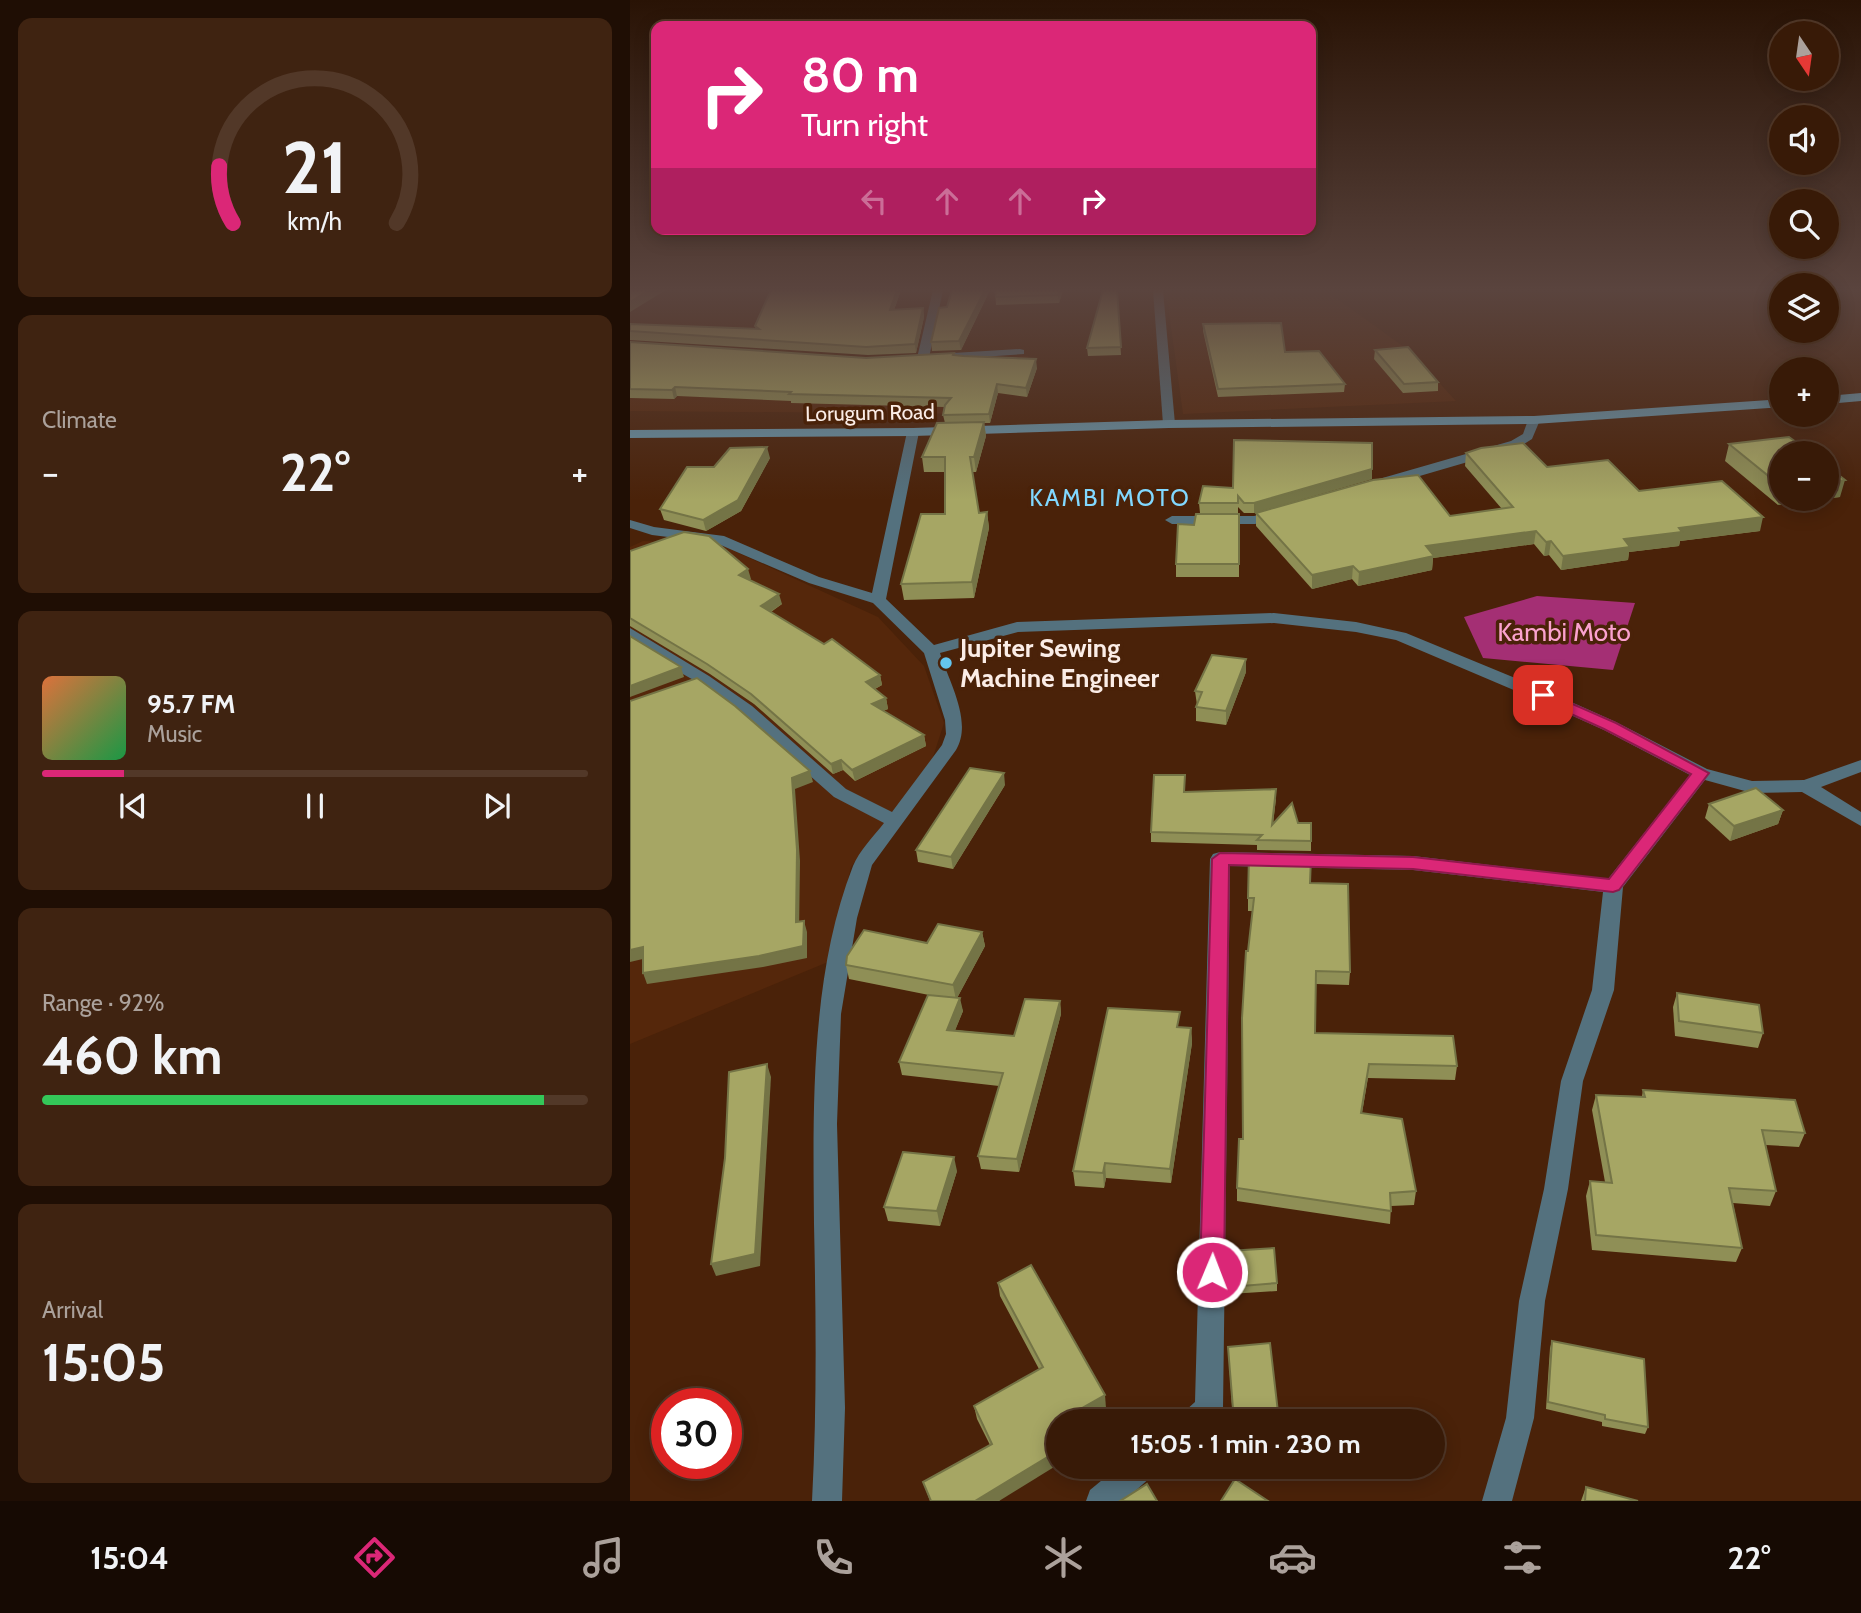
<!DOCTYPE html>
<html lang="en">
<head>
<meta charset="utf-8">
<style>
  body { margin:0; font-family:Cabin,sans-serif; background:#3f2311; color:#f1f3f6; height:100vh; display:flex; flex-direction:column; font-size:26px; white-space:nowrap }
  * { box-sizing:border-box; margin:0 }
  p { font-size:23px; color:#aba19b }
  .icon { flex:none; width:38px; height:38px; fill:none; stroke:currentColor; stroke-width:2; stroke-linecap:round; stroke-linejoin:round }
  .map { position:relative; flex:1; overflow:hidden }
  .drawer { display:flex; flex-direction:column; gap:18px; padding:18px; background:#1f0e04; width:630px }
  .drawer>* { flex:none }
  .hud { position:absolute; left:21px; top:21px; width:665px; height:214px; border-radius:14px; box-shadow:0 4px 18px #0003,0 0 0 2px #523828; background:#db2777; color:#fff; overflow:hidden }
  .needle { width:46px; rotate:167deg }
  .buttons { position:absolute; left:1139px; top:21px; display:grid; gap:14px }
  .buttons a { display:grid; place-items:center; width:70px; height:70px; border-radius:50%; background:#381a07; box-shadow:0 4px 18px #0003,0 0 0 2px #523828; font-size:35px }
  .speed { position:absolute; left:21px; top:1388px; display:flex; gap:14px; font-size:35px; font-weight:700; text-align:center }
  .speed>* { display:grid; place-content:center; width:91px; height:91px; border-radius:50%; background:#381a07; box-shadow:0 4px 18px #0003,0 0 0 2px #523828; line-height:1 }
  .speed .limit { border:10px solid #d22; background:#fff; color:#111 }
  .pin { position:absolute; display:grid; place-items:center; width:60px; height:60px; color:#fff; margin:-30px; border-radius:14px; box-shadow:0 4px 10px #0006 }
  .me { position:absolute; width:77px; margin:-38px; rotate:1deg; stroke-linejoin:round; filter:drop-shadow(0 0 5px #0008) }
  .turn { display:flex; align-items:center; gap:24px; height:147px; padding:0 35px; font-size:32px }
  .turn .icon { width:91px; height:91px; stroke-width:2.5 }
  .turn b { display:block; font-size:49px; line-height:60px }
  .lanes { display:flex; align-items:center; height:66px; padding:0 35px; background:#0003; justify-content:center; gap:35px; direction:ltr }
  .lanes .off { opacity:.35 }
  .big { font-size:52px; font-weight:800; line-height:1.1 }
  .drawer .card { flex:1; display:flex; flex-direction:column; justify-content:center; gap:10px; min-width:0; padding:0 24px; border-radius:14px; background:#3f2311 }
  .drawer .dial { align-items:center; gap:0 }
  .dial svg { height:182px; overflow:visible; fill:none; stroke:#523828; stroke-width:7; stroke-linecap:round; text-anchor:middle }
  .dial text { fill:#f1f3f6; stroke:none }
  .song { display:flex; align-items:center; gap:21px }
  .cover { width:84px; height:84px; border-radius:10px; background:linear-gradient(135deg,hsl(20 70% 55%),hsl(140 70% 35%)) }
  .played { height:7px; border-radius:4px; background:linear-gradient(90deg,#db2777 15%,#523828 15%) }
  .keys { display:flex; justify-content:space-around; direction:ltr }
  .heat { display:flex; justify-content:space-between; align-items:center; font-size:38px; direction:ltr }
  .charge { height:10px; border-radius:5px; background:linear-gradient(90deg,#34c759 92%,#523828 0) }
  .trip { position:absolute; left:416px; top:1409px; width:399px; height:70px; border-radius:35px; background:#381a07; box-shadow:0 4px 18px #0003,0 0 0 2px #523828; font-weight:800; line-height:70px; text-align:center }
  .tabs { display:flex; height:112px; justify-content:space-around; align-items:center; background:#160a03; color:#aba19b }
  .tabs .icon { width:49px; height:49px }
  .tabs .on { color:#db2777 }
  .tabs b { font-size:32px; color:#f1f3f6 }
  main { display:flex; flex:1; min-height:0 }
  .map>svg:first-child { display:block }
  .built { fill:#55270b }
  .forest { fill:#a42f74 }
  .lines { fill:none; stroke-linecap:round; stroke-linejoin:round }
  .street { fill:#54717e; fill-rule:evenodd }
  .secondary { fill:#6796ab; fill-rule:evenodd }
  .wall { fill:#8f8f56 }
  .shaded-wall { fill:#747446 }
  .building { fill:#a6a664; stroke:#747446; stroke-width:2 }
  .route { fill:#db2777; stroke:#8e194d; stroke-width:2 }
  .poi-dot { fill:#64c5ee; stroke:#4a2209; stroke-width:2.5 }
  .labels { text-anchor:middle; stroke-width:7; stroke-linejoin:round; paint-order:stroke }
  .far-street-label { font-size:21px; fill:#fbede7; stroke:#4a2209 }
  .far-quarter-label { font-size:24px; letter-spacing:2px; fill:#81d8ff; stroke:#4a2209 }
  .park-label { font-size:26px; fill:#fba2cf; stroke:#4a2209 }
  .poi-label { font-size:26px; font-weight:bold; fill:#fbede7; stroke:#4a2209; text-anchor:start }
</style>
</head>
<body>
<main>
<section class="drawer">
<div class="card dial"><svg viewBox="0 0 100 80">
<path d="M14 69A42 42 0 1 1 86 69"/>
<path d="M14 69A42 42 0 0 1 8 44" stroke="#db2777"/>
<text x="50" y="56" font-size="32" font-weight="700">21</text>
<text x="50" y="72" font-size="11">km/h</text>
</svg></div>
<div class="card"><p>Climate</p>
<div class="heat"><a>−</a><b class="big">22°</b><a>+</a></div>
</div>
<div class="card">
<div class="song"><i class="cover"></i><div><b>95.7 FM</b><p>Music</p></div></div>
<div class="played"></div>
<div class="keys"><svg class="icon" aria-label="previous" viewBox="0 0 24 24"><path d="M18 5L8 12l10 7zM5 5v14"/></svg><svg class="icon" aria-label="pause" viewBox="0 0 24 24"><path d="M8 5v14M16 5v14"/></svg><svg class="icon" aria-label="next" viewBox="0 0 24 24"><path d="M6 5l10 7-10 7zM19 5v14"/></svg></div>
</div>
<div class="card"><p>Range · 92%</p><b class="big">460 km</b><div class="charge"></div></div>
<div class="card"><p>Arrival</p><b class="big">15:05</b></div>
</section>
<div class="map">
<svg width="1231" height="1501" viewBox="0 0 1231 1501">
  <rect width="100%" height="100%" fill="#4a2209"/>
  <g class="built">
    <path d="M695,290L781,352L826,401L553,414L536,291Z"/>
    <path d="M0,348L232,364L399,356L353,414L0,411Z"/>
    <path d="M13,541L89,544L248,617L294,666L314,723L302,760L221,867L198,962L0,1044V547Z"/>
  </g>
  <path class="forest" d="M907,596L1005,603L983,670L853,658L834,617Z"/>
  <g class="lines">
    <g class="street">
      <path d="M303,290H313L299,358L293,361L287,358Z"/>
      <path d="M523,290H533L545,424L539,428L533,424Z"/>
      <path d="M390,349L394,350V354L307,360L301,357L307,354Z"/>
      <path d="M904,416L910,420L902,439L889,447L752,487L747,488L740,484L742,481L881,441L893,434L898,420Z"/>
      <path d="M283,428L289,432L256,599L304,645L387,622L644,613L726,622L776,633L919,692L986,722L1077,769L1122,781L1174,780L1231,760V772L1191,787L1231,812V826L1172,792L1122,793L1075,780L993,887L984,990L953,1081L938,1189L915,1301L904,1418L882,1501H852L876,1418L889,1301L914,1189L931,1081L962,990L973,892L783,870L600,866L593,1409L587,1421H551L555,1411L565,1402L580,859L583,854L590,852L783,856L978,879L1060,775L974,730L907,700L766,640L726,632L644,623L388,632L310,653C319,682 343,722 326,750L242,865L227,918L211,1014L207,1124L215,1408L212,1501H182C187,1409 186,1317 184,1224C183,1108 180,976 223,866C229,851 244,836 254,823L204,797L110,714L67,682L14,652L0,641V628L79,676L122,706L216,789L262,812L312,745L316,734L315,720L294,653L243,603L179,583L86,543L22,535L0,528V520L24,527L94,536L189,577L242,593L277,432Z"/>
      <path d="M646,510L653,514L651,517L625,524H542L535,520L542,516H624Z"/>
      <path d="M489,1466H526L522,1476L494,1501H456L460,1490Z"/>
    </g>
    <g class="secondary">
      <path d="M1231,393V401L1197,404V396Z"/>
      <path d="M1152,399V407L904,424L539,428L283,436L0,438V430L283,428L539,420L904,416Z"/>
    </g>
  </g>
  <g class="wall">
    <path d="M141,290H271L264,310L293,308L294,317L286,353L238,355L0,340V324L126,329L125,326Z"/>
    <path d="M322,290H360L331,350L302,351L301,342L317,307Z"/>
    <path d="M365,290H433L429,303L366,305Z"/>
    <path d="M487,290L491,355L458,356L457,348Z"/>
    <path d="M573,324L655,352L715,384L714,392L588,397L573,331Z"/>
    <path d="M0,342L236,358L324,355L407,368L397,397L368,393L360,423H354L356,436L346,472H342L349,513L357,512L359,528L344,598L274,600L271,584L315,514V472H294L292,457L315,423L313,415L315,407L161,403V401L47,396L44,399L0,398Z"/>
    <path d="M745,350L808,382V391L773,393L744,359Z"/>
    <path d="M1099,444L1152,453V499L1210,497L1148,505L1095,461Z"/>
    <path d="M836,453L917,467L1009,491L1130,531L1050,541L1049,546L999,552L998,560L931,570L919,555L914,556L904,544L803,558L802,570L728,586L722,579L682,589L626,526V513L820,516L872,509L835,466Z"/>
    <path d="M140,458L111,511L76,531L34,520L30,509L84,467Z"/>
    <path d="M742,479L624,513H614L608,507V513H570L569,503L603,488Z"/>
    <path d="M609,514V577H546V564L564,525Z"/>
    <path d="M0,551L121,579L119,580L152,604L141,612L194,644L250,675L252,685L245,689L256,698L258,709L253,711L294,735L296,746L225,781L213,770L203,774L124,704L80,674L0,626Z"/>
    <path d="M616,672L596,725L566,721V707L567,705L565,691Z"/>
    <path d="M375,785L323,869L288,862L286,850Z"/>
    <path d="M646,799L643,823H681V851L627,850V845L521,842V832Z"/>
    <path d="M1079,804L1153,810L1148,824L1100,841L1075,818Z"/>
    <path d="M680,883L720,972L719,985L686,984L685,1033L827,1066L825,1080L738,1078L732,1113L786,1191L784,1205L761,1206L760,1224L607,1201V1188L613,1139L623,911H618V898Z"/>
    <path d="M352,932L355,946L327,998L333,1011L325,1030L384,1036L430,1001L431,1014L389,1172L351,1169L348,1156L369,1086L272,1075L269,1062L299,995L219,979L216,965L297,943Z"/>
    <path d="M1047,993L1133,1033L1128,1048L1045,1036L1043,1007Z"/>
    <path d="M550,1027L561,1028L562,1043L541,1183L476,1178L474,1188L445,1186L443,1171Z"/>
    <path d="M1013,1090L1175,1133L1169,1147L1136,1145L1146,1191L1140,1206L1103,1203L1112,1248L1106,1262L962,1250L956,1196L960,1181L975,1182L962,1110L966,1095L1012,1096Z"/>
    <path d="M327,1171L310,1226L258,1221L254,1207Z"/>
    <path d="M598,1251L647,1283V1291L600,1294Z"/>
    <path d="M368,1283L476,1408L454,1421H429L369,1501H300L293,1482L360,1445L347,1419L344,1406L409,1369L370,1296Z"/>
    <path d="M922,1341L1018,1427L1015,1434L972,1426V1422L916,1409L920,1348Z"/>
    <path d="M598,1347L649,1421H603Z"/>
    <path d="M956,1487L1008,1501H951Z"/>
  </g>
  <g class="shaded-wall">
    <path d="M20,290H36L0,312V302Z"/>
    <path d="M267,290H271L261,318L260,310Z"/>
    <path d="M355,290H360L331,350L329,341Z"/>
    <path d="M430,290H433L429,303L428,295Z"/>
    <path d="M293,308L294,317L286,353L285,344Z"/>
    <path d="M406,359L407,368L397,397L396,388Z"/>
    <path d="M367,384L368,393L360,423L359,414Z"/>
    <path d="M45,387L47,396L44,399L42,390Z"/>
    <path d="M354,422L356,436L346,472L344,457Z"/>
    <path d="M137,447L140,458L111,511L76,531L73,520Z"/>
    <path d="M742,469V479L624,513V503Z"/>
    <path d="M1215,480L1210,497L1148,505L1152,491V499H1197V482Z"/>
    <path d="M357,512L359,528L344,598L342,582Z"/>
    <path d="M1133,517L1130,531L1050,541L1049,546L999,552L998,560L931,570L933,556L994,539L1049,528Z"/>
    <path d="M906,531L904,544L803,558L802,570L728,586L729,572L796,546Z"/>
    <path d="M921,541L919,555L914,556L916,542Z"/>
    <path d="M723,566L722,579L682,589V575Z"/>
    <path d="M118,569L121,579L111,585L109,575Z"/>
    <path d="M149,594L152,604L134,616L131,606Z"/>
    <path d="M616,659V672L596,725V711Z"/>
    <path d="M51,667L54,677L0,697V686Z"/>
    <path d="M250,675L252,685L239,692L236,682Z"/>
    <path d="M256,698L258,709L245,714L242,704Z"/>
    <path d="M294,735L296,746L225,781L222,770Z"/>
    <path d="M211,760L213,770L203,774L201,764Z"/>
    <path d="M180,771L183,782L165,789L170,861L169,933L166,922L162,778Z"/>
    <path d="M374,773L375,785L323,869L321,857Z"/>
    <path d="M1153,810L1148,824L1100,841L1104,826Z"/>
    <path d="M174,921L177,932V958L133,967L17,984L13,973Z"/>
    <path d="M352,932L355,946L326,1000L323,985Z"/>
    <path d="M13,947L17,958L0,962V950Z"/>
    <path d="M330,998L333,1011L320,1043L317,1030Z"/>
    <path d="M430,1001L431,1014L389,1172L387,1159Z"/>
    <path d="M561,1028L562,1043L541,1183L540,1169Z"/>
    <path d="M137,1064L141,1077L130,1266L86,1276L81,1264Z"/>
    <path d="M324,1157L327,1171L310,1226L307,1211Z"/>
    <path d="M475,1163L476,1178L474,1188L473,1173Z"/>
    <path d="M475,1395L476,1408L454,1421H430Z"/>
    <path d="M429,1422V1436L424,1424Z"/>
    <path d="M429,1450V1464L369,1501H345Z"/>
  </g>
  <g class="building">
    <path d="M0,290H20L0,302Z"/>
    <path d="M141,290H267L260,310L293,308L285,344L236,347L0,331V324L129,329L125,326Z"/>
    <path d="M322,290H355L329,341L301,342L309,308L317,307Z"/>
    <path d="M365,290H430L428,295L366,297Z"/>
    <path d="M473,290H487L491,347L457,348Z"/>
    <path d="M651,323L655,352L689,351L715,384L588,389L573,324Z"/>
    <path d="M0,342L236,358L324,353L323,355L333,356L406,359L396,388L367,384L359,414L313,415L315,405L321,398L159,394L161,392L45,387L42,390L0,389Z"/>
    <path d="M778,347L808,382L774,384L745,350Z"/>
    <path d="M354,422L344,457H340L349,513L357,512L342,582L271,584L291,514H315V457H292L307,423Z"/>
    <path d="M1159,437L1181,453H1152V487L1099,444Z"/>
    <path d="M604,440L742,443V469L624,503H614L608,496V503H569L573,486L603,488Z"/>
    <path d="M893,443L917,467L978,460L1009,491L1092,481L1133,517L1049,528L1052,532L994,539L1000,547L933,556L921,541L916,542L906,531L796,546L804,556L729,572L723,566L682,575L626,513L743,480L788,475L820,516L883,507L836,453L851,448Z"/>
    <path d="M137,447L108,500L73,520L30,509L57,467H84L100,448Z"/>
    <path d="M1197,466L1215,480L1197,482Z"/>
    <path d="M566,514H609V564H546L548,524L564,525Z"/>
    <path d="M54,532L79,536L118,569L109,575L149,594L131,606L194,644L202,639L250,675L236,682L256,698L242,704L294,735L222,770L211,760L201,764L121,694L77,664L0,618V551Z"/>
    <path d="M0,636L51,667L0,686Z"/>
    <path d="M582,655L616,659L596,711L566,707L572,692L565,691Z"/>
    <path d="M67,678L105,706L180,771L162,778L167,850L166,922L174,921L173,946L129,956L13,973V947L0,950V701Z"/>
    <path d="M340,768L374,773L321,857L286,850Z"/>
    <path d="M524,775H555L554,792L646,789L642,825L662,803L668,823H681V841L627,840L632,835L521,832Z"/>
    <path d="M1126,788L1153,810L1104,826L1079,804Z"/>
    <path d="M619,856L681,857L680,883L718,884L720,972L686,971L685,1033L823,1036L827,1066L739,1064L731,1113L772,1119L786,1191L760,1193L761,1211L607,1188L609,1139H613L612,1018L616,951H618L624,898H618Z"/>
    <path d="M308,924L352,932L323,985L216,965L217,956L234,930L297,943Z"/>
    <path d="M1047,993L1129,1005L1133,1033L1049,1021Z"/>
    <path d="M298,995L330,998L317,1030L384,1036L395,999L430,1001L387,1159L348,1156L373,1073L269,1062Z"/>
    <path d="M478,1008L550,1012L547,1027L561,1028L540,1169L475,1163L473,1173L443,1171Z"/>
    <path d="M137,1064L125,1254L81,1264L95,1158L99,1072Z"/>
    <path d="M1013,1090L1165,1100L1175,1133L1132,1130L1146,1191L1099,1188L1112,1248L966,1235L960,1181L982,1183L966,1095L1015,1097Z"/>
    <path d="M273,1152L324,1157L307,1211L254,1207Z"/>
    <path d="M644,1248L647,1283L600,1287L598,1251Z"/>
    <path d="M401,1265L475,1395L424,1424L429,1433V1450L345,1501H301L293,1482L362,1444L344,1406L413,1367L368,1283Z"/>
    <path d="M922,1341L1014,1359L1018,1427L975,1419V1415L918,1402Z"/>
    <path d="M640,1343L649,1421H604L598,1347Z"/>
    <path d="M605,1479L638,1501H591Z"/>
    <path d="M517,1484L527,1501H490Z"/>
    <path d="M956,1487L1008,1501H955Z"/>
  </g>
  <linearGradient id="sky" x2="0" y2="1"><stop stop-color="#291305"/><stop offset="0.58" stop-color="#5a443e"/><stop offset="1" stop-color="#5a443e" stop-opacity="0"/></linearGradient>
  <rect width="1231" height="500" fill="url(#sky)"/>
  <path class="route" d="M913,691L986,723L1079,773L989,890L983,892L783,869L599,865L594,1272L590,1279L582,1283L573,1279L570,1272L582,859L590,853L783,857L979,879L1061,774L974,729L908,699L906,695L908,692Z"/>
  <circle class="poi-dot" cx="316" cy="663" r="7"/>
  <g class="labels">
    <g class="far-street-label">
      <text transform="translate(240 413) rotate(-1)" y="7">Lorugum Road</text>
    </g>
    <g class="far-quarter-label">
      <text x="480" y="506">KAMBI MOTO</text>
    </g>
    <g class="park-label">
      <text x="934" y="641">Kambi Moto</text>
    </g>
    <g class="poi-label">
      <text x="330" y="657">Jupiter Sewing<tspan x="330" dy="30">Machine Engineer</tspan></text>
    </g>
  </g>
</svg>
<div class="buttons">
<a><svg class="needle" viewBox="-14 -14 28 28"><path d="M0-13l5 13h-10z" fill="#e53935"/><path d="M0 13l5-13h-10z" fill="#aba19b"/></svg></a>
<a><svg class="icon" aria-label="sound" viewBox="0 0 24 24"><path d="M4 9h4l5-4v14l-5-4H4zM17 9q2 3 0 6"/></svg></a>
<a><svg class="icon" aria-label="search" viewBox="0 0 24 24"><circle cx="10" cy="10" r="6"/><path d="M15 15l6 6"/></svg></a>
<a><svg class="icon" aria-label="layers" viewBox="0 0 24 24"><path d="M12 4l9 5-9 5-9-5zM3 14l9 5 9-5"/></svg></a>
<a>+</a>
<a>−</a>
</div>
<div class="speed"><div class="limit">30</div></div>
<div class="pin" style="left:913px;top:695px;background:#d93025"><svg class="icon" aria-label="arrive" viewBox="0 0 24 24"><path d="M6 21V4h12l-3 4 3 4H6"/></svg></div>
<svg class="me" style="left:582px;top:1272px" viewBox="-20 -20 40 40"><circle r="17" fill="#db2777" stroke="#fff" stroke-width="3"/><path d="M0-11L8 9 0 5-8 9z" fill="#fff"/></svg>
<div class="trip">15:05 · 1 min · 230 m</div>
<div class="hud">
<div class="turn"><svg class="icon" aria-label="right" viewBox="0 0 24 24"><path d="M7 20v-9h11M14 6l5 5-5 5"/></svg><div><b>80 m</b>Turn right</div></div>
<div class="lanes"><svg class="icon off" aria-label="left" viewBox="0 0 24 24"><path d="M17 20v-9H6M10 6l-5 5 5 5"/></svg><svg class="icon off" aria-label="ahead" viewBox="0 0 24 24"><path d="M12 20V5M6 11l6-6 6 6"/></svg><svg class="icon off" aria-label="ahead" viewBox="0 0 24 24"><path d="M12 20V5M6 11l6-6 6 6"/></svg><svg class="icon" aria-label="right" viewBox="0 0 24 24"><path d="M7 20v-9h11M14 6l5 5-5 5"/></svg></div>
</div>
</div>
</main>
<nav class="tabs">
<b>15:04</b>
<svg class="icon on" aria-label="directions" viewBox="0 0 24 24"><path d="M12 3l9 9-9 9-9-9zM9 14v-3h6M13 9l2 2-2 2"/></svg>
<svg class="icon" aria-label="music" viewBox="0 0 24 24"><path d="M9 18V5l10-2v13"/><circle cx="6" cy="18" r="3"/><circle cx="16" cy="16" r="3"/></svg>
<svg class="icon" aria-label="phone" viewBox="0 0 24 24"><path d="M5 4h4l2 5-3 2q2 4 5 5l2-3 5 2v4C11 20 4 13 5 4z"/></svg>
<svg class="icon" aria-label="climate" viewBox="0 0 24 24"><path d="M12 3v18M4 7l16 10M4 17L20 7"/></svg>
<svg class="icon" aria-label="car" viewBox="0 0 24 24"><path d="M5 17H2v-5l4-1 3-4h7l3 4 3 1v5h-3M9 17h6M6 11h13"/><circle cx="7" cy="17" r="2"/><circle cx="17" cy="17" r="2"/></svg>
<svg class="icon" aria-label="filters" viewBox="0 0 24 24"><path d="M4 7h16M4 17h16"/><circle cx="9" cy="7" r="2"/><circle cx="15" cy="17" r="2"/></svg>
<b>22°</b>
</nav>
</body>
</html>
